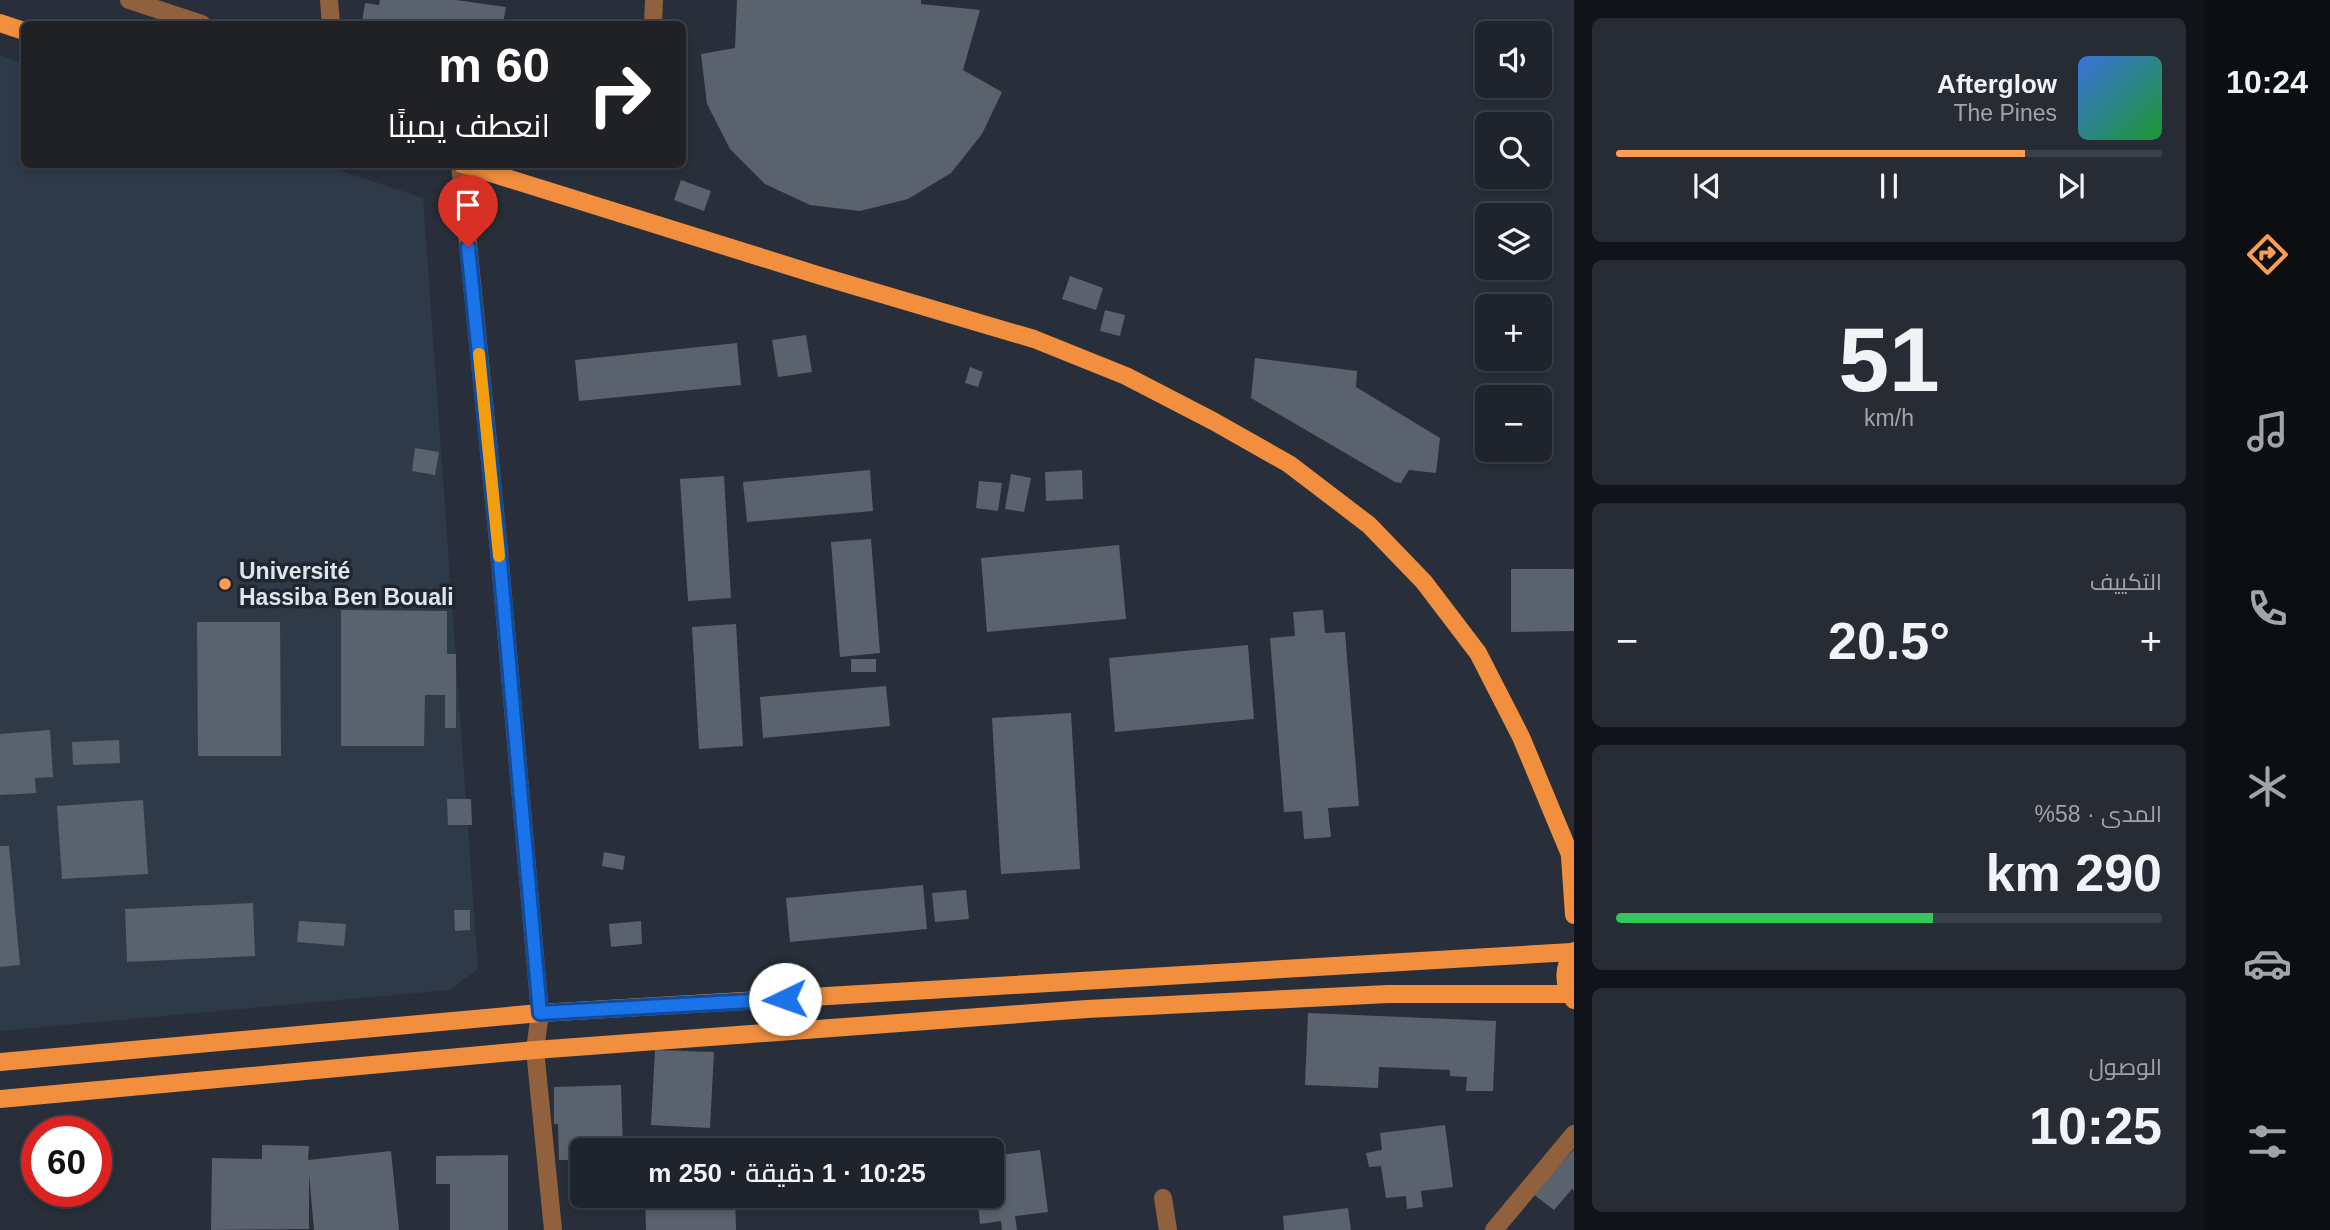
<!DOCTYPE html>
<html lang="ar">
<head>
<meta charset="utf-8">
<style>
  body { margin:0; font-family:Arial,Cairo,sans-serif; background:#262b34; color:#f1f3f6; direction:rtl; height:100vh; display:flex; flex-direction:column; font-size:26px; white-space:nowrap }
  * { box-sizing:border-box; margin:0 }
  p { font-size:23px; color:#a1a4a9 }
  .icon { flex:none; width:38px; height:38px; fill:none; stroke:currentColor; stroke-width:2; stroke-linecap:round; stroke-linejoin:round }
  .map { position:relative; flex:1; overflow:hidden; direction:ltr }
  .panel { display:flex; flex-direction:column; gap:18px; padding:18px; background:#101318; width:630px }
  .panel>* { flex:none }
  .guide { position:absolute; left:21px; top:21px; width:665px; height:147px; border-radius:10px; box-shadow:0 4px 10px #0003,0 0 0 2px #3c4048; direction:rtl; background:#202124; color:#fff; overflow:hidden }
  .controls { position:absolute; left:1475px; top:21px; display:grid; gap:14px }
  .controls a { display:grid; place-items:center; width:77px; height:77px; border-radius:10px; background:#1e232c; box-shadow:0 4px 10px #0003,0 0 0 2px #3c4048; font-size:35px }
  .speed { position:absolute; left:21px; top:1116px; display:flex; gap:14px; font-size:35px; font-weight:700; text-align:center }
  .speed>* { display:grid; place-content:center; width:91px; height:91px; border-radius:50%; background:#1e232c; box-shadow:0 4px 10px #0003,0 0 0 2px #3c4048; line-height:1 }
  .speed .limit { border:10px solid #d22; background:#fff; color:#111 }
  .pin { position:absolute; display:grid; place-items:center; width:60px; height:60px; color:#fff; margin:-72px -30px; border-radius:50% 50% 50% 0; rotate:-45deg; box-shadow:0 0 7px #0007 }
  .pin .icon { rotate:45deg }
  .me { position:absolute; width:77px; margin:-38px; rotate:267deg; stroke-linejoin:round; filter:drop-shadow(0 0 5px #0008) }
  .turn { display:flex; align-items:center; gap:24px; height:147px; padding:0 21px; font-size:32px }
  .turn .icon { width:91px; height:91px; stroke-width:2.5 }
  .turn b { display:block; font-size:49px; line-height:60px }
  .big { font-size:52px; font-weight:600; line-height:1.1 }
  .panel .tile { flex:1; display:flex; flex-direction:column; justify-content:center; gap:10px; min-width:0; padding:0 24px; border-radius:10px; background:#262b34 }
  .panel .dial { align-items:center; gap:0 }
  .dial b { font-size:91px; line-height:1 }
  .song { display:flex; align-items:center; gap:21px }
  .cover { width:84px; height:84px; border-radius:10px; background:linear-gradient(135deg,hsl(220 70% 55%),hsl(130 70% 35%)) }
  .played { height:7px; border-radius:4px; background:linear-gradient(90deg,#fc9d53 75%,#3c4048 75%) }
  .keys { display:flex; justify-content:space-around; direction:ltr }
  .heat { display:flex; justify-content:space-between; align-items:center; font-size:38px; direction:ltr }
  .charge { height:10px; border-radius:5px; background:linear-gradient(90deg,#34c759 58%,#3c4048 0) }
  .trip { position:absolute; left:570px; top:1138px; width:434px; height:70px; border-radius:10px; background:#1e232c; box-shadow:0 4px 10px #0003,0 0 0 2px #3c4048; font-weight:600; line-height:70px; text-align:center; direction:rtl }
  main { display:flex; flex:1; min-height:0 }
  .tab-bar { display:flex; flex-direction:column; width:126px; justify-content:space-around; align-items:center; background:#0c0e12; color:#a1a4a9 }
  .tab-bar .icon { width:49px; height:49px }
  .tab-bar .on { color:#fc9d53 }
  .tab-bar b { font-size:32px; color:#f1f3f6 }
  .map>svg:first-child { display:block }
  .built { fill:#2f3a49 }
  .building { fill:#5a626e }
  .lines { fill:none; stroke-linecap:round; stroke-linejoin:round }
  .minor { stroke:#91613d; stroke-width:18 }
  .major { stroke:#f28f3e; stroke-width:18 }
  .route-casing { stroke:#114b97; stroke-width:18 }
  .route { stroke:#1a73e8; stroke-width:12 }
  .slow { stroke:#f59e0b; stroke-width:12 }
  .poi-dot { fill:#fc9d53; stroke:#1f262f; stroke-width:2.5 }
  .labels { text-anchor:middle; stroke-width:7; stroke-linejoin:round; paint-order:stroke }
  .poi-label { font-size:23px; font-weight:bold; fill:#e0e5ec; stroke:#1f262f; text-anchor:start }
</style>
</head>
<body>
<main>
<nav class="tab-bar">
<b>10:24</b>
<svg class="icon on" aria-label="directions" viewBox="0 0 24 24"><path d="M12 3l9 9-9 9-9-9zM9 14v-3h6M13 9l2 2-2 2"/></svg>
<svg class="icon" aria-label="music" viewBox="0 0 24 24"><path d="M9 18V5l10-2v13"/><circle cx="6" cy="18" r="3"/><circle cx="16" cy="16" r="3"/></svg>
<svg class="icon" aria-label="phone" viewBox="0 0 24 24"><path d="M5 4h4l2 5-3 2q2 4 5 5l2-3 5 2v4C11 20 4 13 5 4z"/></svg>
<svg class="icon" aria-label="climate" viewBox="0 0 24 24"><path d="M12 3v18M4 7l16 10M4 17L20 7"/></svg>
<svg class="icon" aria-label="car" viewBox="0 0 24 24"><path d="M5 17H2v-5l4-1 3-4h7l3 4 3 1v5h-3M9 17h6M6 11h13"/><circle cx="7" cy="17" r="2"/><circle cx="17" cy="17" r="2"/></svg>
<svg class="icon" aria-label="filters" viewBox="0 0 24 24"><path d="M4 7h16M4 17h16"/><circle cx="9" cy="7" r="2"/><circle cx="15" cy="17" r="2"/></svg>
</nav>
<section class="panel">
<div class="tile">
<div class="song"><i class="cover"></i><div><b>Afterglow</b><p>The Pines</p></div></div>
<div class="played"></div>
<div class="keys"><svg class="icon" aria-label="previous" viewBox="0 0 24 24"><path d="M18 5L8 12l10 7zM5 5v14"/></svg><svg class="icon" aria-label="pause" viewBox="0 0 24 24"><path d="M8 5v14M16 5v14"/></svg><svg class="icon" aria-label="next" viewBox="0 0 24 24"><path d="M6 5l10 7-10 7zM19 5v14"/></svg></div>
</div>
<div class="tile dial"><b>51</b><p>km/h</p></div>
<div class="tile"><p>التكييف</p>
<div class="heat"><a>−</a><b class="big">20.5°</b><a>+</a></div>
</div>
<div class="tile"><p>المدى · 58%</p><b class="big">290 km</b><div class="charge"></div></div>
<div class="tile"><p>الوصول</p><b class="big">10:25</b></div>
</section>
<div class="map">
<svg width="1574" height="1230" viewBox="0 0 1574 1230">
  <rect width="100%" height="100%" fill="#282f3a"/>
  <path class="built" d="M0,55L24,64V164L323,165L423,198L478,969L449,990L0,1031Z"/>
  <g class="building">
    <path d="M380,0H456L506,7L503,24H376L362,23L365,3L379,5Z"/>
    <path d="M737,0H921V4L980,10L963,70L1002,92L982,134L951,173L908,199L860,211L810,205L765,184L730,149L707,104L701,54L735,48Z"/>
    <path d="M681,180L711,191L704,211L674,200Z"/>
    <path d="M1070,276L1103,288L1096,310L1062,299Z"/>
    <path d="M1105,310L1125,315L1120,336L1100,331Z"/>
    <path d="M806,335L812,372L778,377L772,340Z"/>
    <path d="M737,343L741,385L579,401L575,360Z"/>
    <path d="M1255,358L1357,371L1356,387L1440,438L1436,473L1409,470L1401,483L1395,482L1251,398Z"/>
    <path d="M970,367L983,372L978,387L965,383Z"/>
    <path d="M415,448L439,452L435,475L412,471Z"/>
    <path d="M870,470L873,511L747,522L743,482Z"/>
    <path d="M1082,470L1083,499L1046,501L1045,472Z"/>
    <path d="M1011,474L1031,478L1024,512L1005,509Z"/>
    <path d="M724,476L731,598L688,601L680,479Z"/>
    <path d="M979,481L1002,483L998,511L976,508Z"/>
    <path d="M871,539L880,653L840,657L831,542Z"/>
    <path d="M1119,545L1126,619L987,632L981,558Z"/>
    <path d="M1511,569H1574V631L1511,632Z"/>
    <path d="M341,610L447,611V654H456V728H445V695H425L424,746H341Z"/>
    <path d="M1323,610L1325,633L1345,632L1359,806L1328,808L1331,837L1304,839L1302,811L1284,812L1270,638L1295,636L1293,612Z"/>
    <path d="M197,622H280L281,756H198Z"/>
    <path d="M736,624L743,746L699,749L692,627Z"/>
    <path d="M1248,645L1254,719L1115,732L1109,658Z"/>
    <rect x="851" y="659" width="25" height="13"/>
    <path d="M886,686L890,726L763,738L760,697Z"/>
    <path d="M1071,713L1080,869L1001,874L992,718Z"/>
    <path d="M50,730L53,777L35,778L36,793L0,795V734Z"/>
    <path d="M119,740L120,763L73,765L72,742Z"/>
    <path d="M447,799H471L472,825H448Z"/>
    <path d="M143,800L148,874L62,879L57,806Z"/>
    <path d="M0,846H9L20,965L0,967Z"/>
    <path d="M604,852L625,856L623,870L602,866Z"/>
    <path d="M923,885L927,929L790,942L786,898Z"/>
    <path d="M966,890L969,919L935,922L932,893Z"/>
    <path d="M253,903L255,956L127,962L125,909Z"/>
    <path d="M454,910H470V930L455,931Z"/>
    <path d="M299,921L346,924L344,946L297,942Z"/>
    <path d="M641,921L642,944L611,947L609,924Z"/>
    <path d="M1308,1013L1496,1021L1493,1091H1466L1467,1077L1450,1076V1070L1379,1067L1378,1088L1305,1085Z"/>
    <path d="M655,1050L714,1052L710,1128L651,1125Z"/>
    <path d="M621,1085L623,1150H583V1175H580V1160H559L558,1124H554V1087Z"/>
    <path d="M1445,1125L1453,1187L1421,1191L1423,1207L1407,1209L1406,1196L1386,1198L1381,1166L1369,1167L1366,1153L1382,1150L1380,1133Z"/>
    <path d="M262,1145L309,1146L308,1160L391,1151L399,1230H314L309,1174V1229L211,1230L212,1158L262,1159Z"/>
    <path d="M1574,1149V1191L1572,1189L1554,1210L1533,1194Z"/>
    <path d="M1040,1150L1048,1212L1015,1216L1017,1230H1002L1001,1221L980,1224L977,1195H992V1156Z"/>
    <path d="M508,1155V1230H450V1184H436V1156Z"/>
    <path d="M645,1195H735L736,1230H646Z"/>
    <path d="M1348,1208L1351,1230H1284L1283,1216Z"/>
  </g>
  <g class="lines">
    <g class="minor">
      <path d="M129,0L202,24"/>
      <path d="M329,0L331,24"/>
      <path d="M653,24L654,0"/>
      <path d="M460,164L499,551L540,1013L535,1050L553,1230"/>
      <path d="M1163,1198L1168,1230"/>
      <path d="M1494,1230L1574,1134"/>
    </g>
    <g class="major">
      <path d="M0,23L24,31"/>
      <path d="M462,164L824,277L1034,339L1126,376L1213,421L1289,464L1369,525L1424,582L1478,653L1521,737L1574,864"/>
      <path d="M1570,857L1574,915"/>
      <path d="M1574,951C1563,967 1562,984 1574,1000"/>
      <path d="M0,1062L540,1013L1572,952"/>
      <path d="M0,1099L535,1050L1087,1009L1388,994H1570"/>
    </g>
  </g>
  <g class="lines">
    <g class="route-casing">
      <path id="route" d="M468,247L499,551L540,1013L785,999"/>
    </g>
    <use href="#route" class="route"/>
    <path class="slow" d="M479,354L499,556"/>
  </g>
  <circle class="poi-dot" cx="225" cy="584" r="7"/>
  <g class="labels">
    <g class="poi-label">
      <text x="239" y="579">Université<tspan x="239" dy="26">Hassiba Ben Bouali</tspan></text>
    </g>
  </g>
</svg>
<div class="controls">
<a><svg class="icon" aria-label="sound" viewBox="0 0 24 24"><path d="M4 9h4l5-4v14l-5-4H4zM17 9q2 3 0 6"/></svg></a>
<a><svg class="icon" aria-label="search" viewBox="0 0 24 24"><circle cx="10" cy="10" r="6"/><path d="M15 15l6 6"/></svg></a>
<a><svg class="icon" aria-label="layers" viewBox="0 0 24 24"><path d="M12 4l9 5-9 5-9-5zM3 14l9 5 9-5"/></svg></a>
<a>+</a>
<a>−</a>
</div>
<div class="speed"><div class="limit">60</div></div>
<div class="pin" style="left:468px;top:247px;background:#d93025"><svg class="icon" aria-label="arrive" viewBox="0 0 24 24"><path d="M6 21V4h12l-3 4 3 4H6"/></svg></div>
<svg class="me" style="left:785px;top:999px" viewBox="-20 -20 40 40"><circle r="19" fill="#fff"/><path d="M0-13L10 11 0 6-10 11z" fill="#1a73e8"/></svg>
<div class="trip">10:25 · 1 دقيقة · 250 m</div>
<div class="guide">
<div class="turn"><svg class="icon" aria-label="right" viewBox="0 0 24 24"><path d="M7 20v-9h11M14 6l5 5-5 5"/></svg><div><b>60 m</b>انعطف يمينًا</div></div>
</div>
</div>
</main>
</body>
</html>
